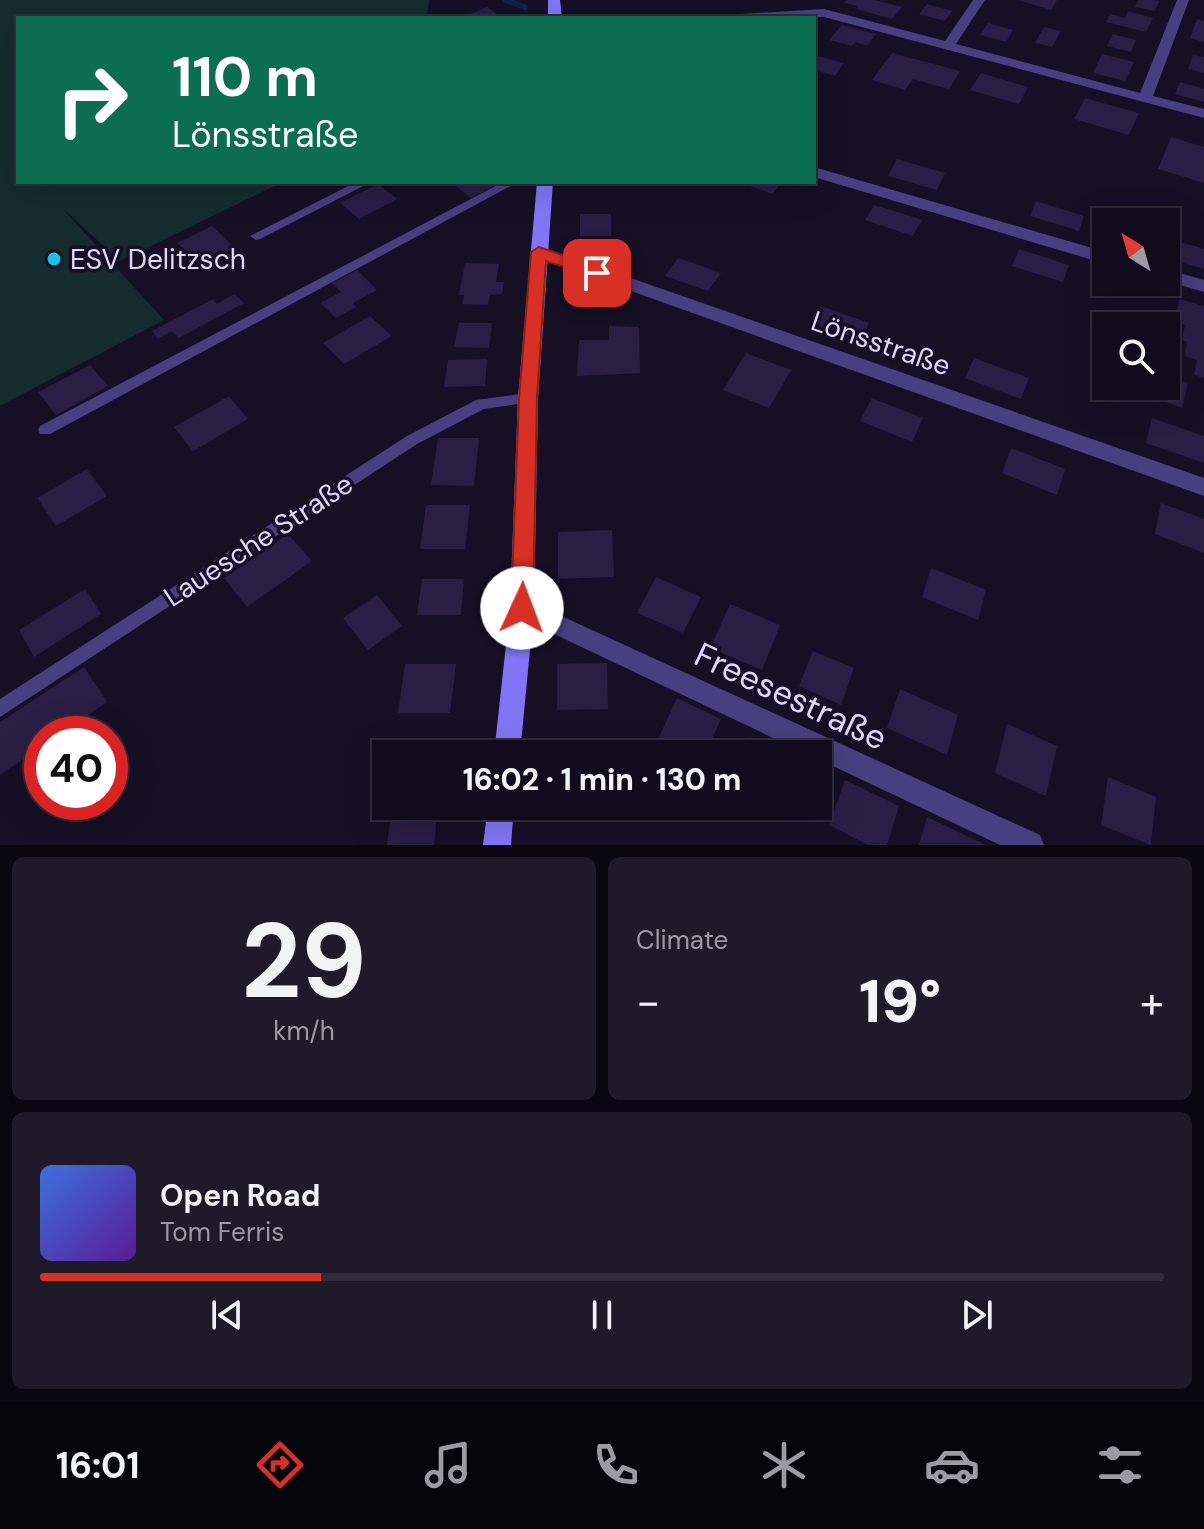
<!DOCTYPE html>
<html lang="en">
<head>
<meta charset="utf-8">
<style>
  body { margin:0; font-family:"DM Sans",sans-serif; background:#1e1a28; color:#f1f3f6; height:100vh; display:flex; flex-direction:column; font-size:30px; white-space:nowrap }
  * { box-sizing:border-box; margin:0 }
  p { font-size:26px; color:#9c9ba3 }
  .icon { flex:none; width:44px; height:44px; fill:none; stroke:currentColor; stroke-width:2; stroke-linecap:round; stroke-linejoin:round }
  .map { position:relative; height:845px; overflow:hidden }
  .sheet { display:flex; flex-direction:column; gap:12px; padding:12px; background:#09070f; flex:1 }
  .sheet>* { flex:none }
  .banner { position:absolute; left:16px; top:16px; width:800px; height:168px; border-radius:0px; box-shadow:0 8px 32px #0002,0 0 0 2px #302c3a; background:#0b6e4f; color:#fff; overflow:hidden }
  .needle { width:52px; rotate:323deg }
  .tools { position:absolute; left:1092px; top:208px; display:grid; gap:16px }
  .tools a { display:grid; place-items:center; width:88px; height:88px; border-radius:0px; background:#100c1b; box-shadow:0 8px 32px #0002,0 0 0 2px #302c3a; font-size:40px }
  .speed { position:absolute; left:24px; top:716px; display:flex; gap:16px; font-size:40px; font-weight:700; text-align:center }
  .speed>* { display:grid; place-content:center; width:104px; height:104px; border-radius:50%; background:#100c1b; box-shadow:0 8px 32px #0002,0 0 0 2px #302c3a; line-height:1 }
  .speed .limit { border:12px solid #d22; background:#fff; color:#111 }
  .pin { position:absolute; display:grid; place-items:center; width:68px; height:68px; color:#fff; margin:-34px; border-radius:16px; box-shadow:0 4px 12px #0006 }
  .me { position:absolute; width:88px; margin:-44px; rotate:2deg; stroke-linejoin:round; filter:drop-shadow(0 0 6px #0008) }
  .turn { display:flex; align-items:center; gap:28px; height:168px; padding:0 24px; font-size:36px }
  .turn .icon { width:104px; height:104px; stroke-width:2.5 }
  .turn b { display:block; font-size:56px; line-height:68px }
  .big { font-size:60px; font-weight:800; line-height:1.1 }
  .sheet .card { flex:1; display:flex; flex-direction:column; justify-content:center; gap:12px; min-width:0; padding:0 28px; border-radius:12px; background:#1e1a28 }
  .sheet .dial { align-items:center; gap:0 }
  .dial b { font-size:104px; line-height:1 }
  .song { display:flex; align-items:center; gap:24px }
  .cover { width:96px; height:96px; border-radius:12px; background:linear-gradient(135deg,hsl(220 70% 55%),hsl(270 70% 35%)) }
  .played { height:8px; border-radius:4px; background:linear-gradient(90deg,#d93025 25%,#302c3a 25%) }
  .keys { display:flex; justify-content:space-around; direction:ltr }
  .heat { display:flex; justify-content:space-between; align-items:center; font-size:44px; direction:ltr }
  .sheet .tiles { flex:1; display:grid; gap:12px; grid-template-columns:1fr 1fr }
  .card:last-child { grid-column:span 2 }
  .trip { position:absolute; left:372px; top:740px; width:460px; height:80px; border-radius:0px; background:#100c1b; box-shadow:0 8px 32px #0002,0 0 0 2px #302c3a; font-weight:800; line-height:80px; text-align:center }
  .tab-bar { display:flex; height:128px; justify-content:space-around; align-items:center; background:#06050b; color:#9c9ba3 }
  .tab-bar .icon { width:56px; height:56px }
  .tab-bar .on { color:#d93025 }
  .tab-bar b { font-size:36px; color:#f1f3f6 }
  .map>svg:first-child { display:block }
  .green { fill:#142c2d }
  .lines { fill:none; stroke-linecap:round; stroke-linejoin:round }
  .stream { stroke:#122246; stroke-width:6 }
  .building { fill:#291e44 }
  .lane { fill:#473f7f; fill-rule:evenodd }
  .street { fill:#473f7f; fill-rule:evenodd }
  .secondary { fill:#8275f5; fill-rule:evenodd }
  .route { fill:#d93025; stroke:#8d1f18; stroke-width:2 }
  .poi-dot { fill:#12c5ed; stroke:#151024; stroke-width:3 }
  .labels { text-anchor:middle; stroke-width:7; stroke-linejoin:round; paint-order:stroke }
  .poi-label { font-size:28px; fill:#ded6fc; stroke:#151024; text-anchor:start }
  .street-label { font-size:28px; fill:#ded6fc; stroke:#151024 }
  .near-street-label { font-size:34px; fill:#ded6fc; stroke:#151024 }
</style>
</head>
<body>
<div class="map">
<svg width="1204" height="845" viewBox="0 0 1204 845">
  <rect width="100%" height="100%" fill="#151024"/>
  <path class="green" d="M0,0H429L427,18H18V182H283L120,261L62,208L164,320L0,406Z"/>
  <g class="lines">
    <path class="stream" d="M505,0L525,7"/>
  </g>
  <g class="building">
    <path d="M847,0H875L902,7L892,19L856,9L858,6L844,3Z"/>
    <path d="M1018,0H1057L1051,10Z"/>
    <path d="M1138,0H1154L1159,1L1155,11L1135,7Z"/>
    <path d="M927,4L952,11L945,21L919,14Z"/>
    <path d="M487,7L503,18H460Z"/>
    <path d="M1128,11L1153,18L1146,32L1106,22L1110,14L1125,18Z"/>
    <path d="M1197,19L1204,21V42L1190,38Z"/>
    <path d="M988,23L1013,30L1006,42L980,35Z"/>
    <path d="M842,25L876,34L867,46L856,42L852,46L829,40Z"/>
    <path d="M1044,27L1061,31L1052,47L1035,43Z"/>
    <path d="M1113,34L1136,40L1131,52L1107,46Z"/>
    <path d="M892,53L960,71L949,89L913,79L905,90L872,80Z"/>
    <path d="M1102,54L1134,62L1125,81L1093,73Z"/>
    <path d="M814,55L844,63L835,76L814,70Z"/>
    <path d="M1193,55L1204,57V73L1188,69Z"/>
    <path d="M981,73L1028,87L1019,104L970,90Z"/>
    <path d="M1180,82L1204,89V102L1175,94Z"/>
    <path d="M1085,98L1139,113L1129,135L1074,119Z"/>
    <path d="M1171,137L1204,147V183L1158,169Z"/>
    <path d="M897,159L945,173L937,190L888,176Z"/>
    <path d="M451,182H501L471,198Z"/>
    <path d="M738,182H781L773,194Z"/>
    <path d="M378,184L397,199L359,219L340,203Z"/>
    <path d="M1036,201L1084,216L1079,231L1030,216Z"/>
    <path d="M874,205L898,212L922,220L913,236L865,220Z"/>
    <rect x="580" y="214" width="31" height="22"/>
    <path d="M212,226L235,248L201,266L177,243Z"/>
    <path d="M1166,238L1204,249V269L1166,258Z"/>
    <path d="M1019,249L1069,265L1063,282L1012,266Z"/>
    <path d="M678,258L699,265L721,273L708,291L665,276Z"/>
    <path d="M465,263L499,264L496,282H504L502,294L490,295L488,305L462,304L464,295H459Z"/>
    <path d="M357,270L377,290L353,303L356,307L336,318L320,303L341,292L332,283Z"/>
    <path d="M234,294L244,303L179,338L172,331L158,339L152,331L213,299L217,304Z"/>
    <path d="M1179,299L1204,306V378L1194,375L1197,360L1184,356L1187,342L1182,340L1185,325L1175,322Z"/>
    <path d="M821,306L869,323L858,343L809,325Z"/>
    <path d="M370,316L392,336L344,364L323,343Z"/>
    <path d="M459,323H492L489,348L454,347Z"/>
    <path d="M609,326L639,327L640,373L577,376L579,340H609Z"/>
    <path d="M1166,335L1179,339L1175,356L1166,353Z"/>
    <path d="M746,353L791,370L769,408L723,390Z"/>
    <path d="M974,358L1029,378L1021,399L965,378Z"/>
    <path d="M487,359L485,386L444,387L448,360Z"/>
    <path d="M90,365L108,386L56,415L38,392Z"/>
    <path d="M1166,375L1188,383L1182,408L1139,393L1141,386H1166Z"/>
    <path d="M229,396L248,419L193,451L174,427Z"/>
    <path d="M872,398L923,418L912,442L860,421Z"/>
    <path d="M1152,418L1204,436V463L1146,443Z"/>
    <path d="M438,438H479L474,486L431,485Z"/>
    <path d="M1011,448L1065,469L1057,495L1002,473Z"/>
    <path d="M87,469L107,496L56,526L37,498Z"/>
    <path d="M1161,503L1204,519V553L1155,534Z"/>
    <path d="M426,505H470L465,549H420Z"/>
    <path d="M612,530L614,577L558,579V532Z"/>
    <path d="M288,534L312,561L247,607L224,578Z"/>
    <path d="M931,568L986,590L978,620L922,597Z"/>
    <path d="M656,577L701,597L683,633L637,613Z"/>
    <path d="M422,579H464L461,615H417Z"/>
    <path d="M85,589L101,614L34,657L19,630Z"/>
    <path d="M377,595L402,626L368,650L343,618Z"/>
    <path d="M730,604L780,625L762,670L710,648Z"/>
    <path d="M813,651L854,668L841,705L799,686Z"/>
    <path d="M607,663L608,709L557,710V664Z"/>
    <path d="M405,664H456L450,713H398Z"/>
    <path d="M84,667L107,702L60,734H42V746L0,775V722Z"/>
    <path d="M900,689L958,715L947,755L887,728Z"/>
    <path d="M677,698L721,719L705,754L652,752Z"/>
    <path d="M1007,724L1057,746L1046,796L995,773Z"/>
    <path d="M750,737L785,754H743Z"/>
    <path d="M1108,777L1156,797L1151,845L1101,825Z"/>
    <path d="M845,780L899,806L887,845H868L829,825Z"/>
    <path d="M392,806H438L434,845H387Z"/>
    <path d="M927,817L986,845H919Z"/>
  </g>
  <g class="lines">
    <g class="lane">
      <path d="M356,182H371L260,239L256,240L250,236Z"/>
      <path d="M503,182H518L50,434H40L38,430L40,426Z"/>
      <path d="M528,393L535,398L533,402L484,409L417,444L0,717V699L407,436L476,400Z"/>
    </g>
    <g class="street">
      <path d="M973,0H985L956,44L1140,93L1177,0H1189L1153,96L1204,109V118L824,17L734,18L741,14L824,9L945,41Z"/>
      <path d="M814,167L1106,252V264L814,177Z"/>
      <path d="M539,246L1204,478V496L533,256L530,252Z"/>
      <path d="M1166,269L1204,280V292L1166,281Z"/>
      <path d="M522,598L1040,835L1044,845H1000L818,759V754H807L514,615L510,608L514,601Z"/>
    </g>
    <g class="secondary">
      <path d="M548,0H560L562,18H548Z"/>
      <path d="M537,182H553L538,398L534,608L520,754H494L510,608L518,398Z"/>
      <path d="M488,806H514L511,845H483Z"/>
    </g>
  </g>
  <path class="route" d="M539,247L603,269L605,273L597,278L546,261L537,398L533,608L529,614L522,617L515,614L511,608L519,398L531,252Z"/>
  <circle class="poi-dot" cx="54" cy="259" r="8"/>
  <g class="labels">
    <g class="poi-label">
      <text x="70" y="269">ESV Delitzsch</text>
    </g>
    <g class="street-label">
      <text transform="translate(881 343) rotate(19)" y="10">Lönsstraße</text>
      <text transform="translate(258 540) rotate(-33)" y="10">Lauesche Straße</text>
    </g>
    <g class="near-street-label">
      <text transform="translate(791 696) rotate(25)" y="12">Freesestraße</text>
    </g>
  </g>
</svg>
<div class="tools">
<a><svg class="needle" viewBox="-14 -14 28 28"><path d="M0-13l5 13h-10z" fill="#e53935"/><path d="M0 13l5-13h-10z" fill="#9c9ba3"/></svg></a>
<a><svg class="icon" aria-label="search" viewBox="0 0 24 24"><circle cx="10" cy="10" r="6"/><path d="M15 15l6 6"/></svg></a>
</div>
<div class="speed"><div class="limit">40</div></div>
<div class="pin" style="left:597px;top:273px;background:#d93025"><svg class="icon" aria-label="arrive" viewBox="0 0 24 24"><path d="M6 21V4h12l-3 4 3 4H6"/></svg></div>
<svg class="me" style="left:522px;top:608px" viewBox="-20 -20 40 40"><circle r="19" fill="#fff"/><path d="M0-13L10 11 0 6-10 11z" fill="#d93025"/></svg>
<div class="trip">16:02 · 1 min · 130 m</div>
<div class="banner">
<div class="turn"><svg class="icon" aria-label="right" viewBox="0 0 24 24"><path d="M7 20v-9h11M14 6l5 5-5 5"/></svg><div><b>110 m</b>Lönsstraße</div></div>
</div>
</div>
<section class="sheet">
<div class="tiles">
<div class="card dial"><b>29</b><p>km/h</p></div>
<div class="card"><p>Climate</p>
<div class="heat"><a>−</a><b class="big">19°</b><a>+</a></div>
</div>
<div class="card">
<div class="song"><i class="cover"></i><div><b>Open Road</b><p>Tom Ferris</p></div></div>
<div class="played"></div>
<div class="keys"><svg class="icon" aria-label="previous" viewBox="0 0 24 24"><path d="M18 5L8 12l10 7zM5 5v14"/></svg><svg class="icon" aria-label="pause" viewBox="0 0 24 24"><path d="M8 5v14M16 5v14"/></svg><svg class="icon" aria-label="next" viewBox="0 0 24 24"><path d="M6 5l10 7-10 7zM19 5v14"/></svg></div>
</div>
</div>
</section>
<nav class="tab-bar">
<b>16:01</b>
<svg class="icon on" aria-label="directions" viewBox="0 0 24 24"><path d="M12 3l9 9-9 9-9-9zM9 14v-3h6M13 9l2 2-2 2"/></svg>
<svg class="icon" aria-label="music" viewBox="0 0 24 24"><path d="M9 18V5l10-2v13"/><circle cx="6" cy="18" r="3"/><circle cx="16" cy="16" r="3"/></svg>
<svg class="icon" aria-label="phone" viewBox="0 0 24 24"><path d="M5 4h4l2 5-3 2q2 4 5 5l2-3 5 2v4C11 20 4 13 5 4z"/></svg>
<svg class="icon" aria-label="climate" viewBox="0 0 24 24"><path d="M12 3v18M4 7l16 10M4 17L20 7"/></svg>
<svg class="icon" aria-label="car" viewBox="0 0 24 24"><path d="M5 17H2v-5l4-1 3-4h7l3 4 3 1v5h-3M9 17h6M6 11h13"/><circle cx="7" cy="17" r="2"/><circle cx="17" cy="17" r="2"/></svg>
<svg class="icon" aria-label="filters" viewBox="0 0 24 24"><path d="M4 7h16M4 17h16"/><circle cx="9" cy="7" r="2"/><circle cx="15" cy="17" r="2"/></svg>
</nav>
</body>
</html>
